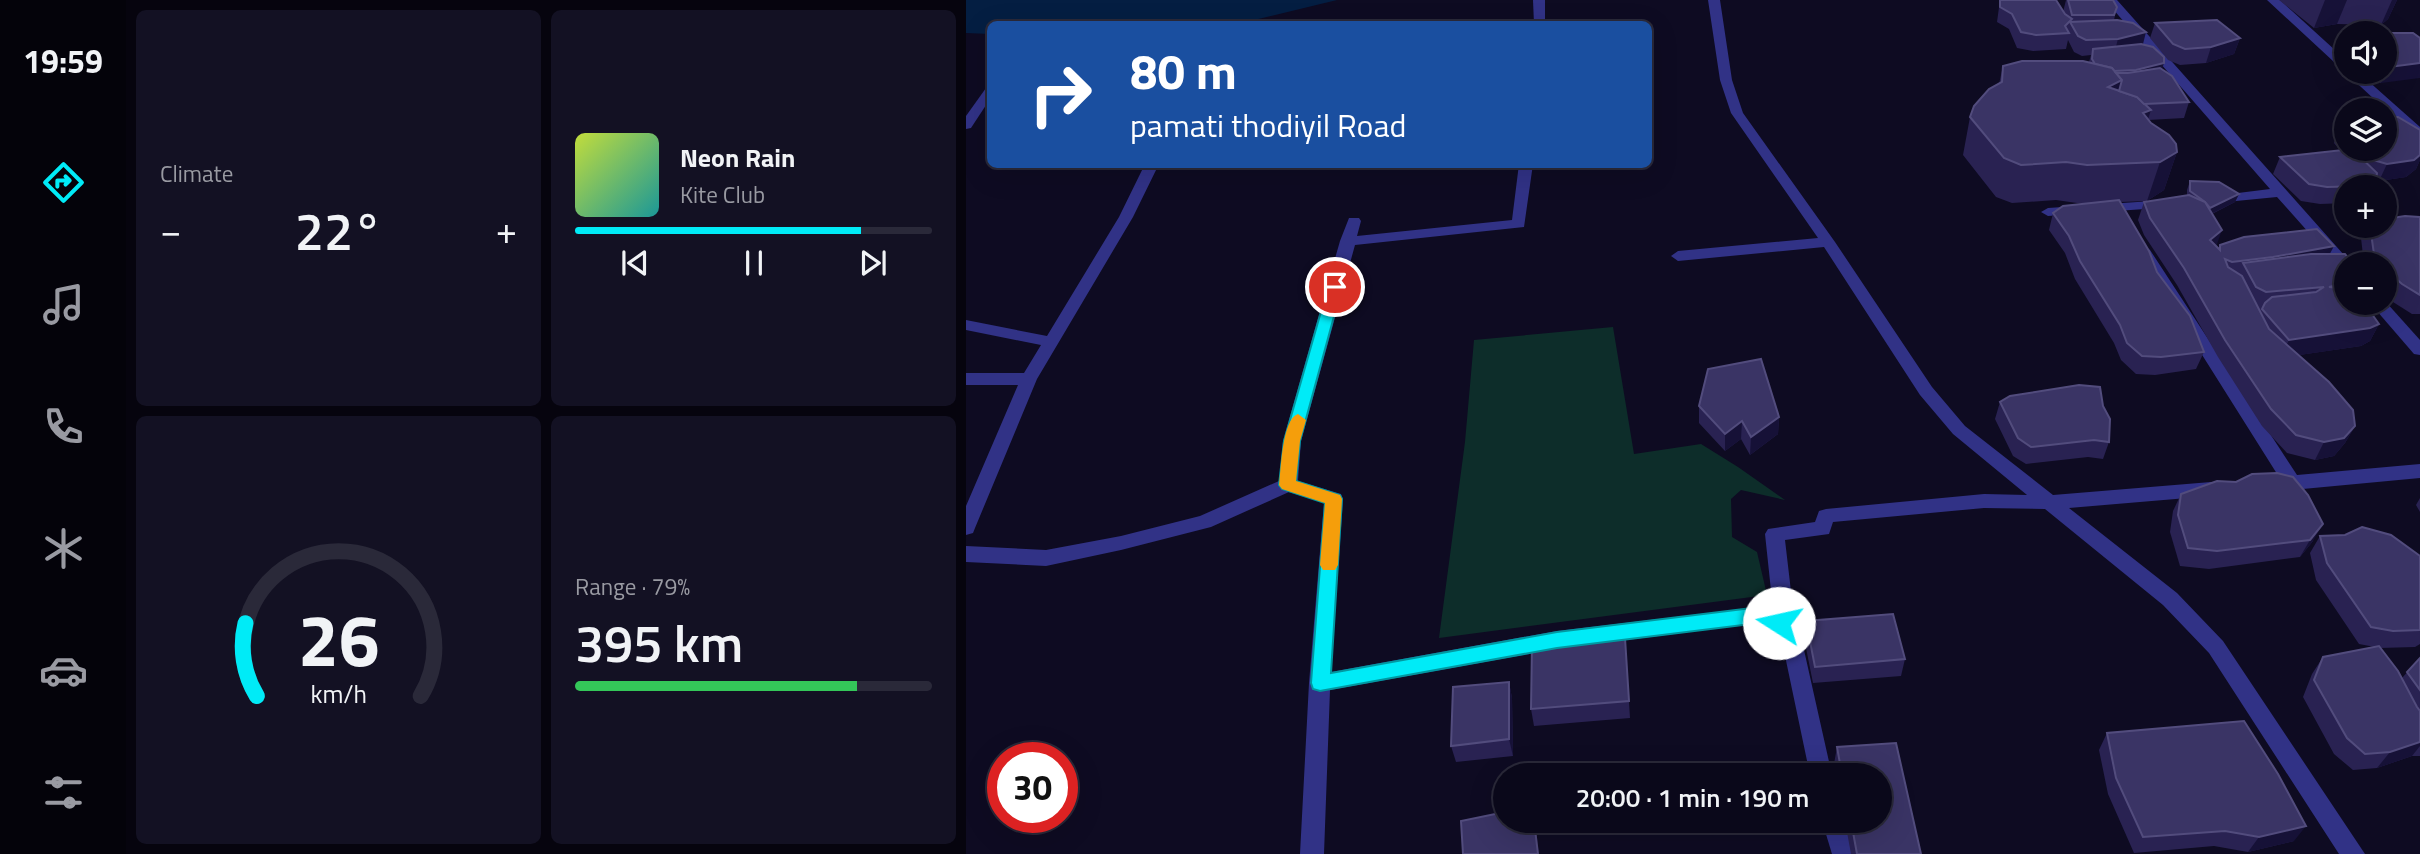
<!DOCTYPE html>
<html lang="en">
<head>
<meta charset="utf-8">
<style>
  body { margin:0; font-family:"Titillium Web",sans-serif; background:#131123; color:#f1f3f6; height:100vh; display:flex; flex-direction:column; font-size:26px; white-space:nowrap }
  * { box-sizing:border-box; margin:0 }
  p { font-size:23px; color:#999aa2 }
  .icon { flex:none; width:38px; height:38px; fill:none; stroke:currentColor; stroke-width:2; stroke-linecap:round; stroke-linejoin:round }
  .map { position:relative; flex:1; overflow:hidden }
  .drawer { display:flex; flex-direction:column; gap:10px; padding:10px; background:#06040e; width:840px }
  .drawer>* { flex:none }
  .guide { position:absolute; left:21px; top:21px; width:665px; height:147px; border-radius:10px; box-shadow:0 7px 28px #0002,0 0 0 2px #2a2939; background:#1a4fa0; color:#fff; overflow:hidden }
  .fabs { position:absolute; left:1368px; top:21px; display:grid; gap:14px }
  .fabs a { display:grid; place-items:center; width:63px; height:63px; border-radius:50%; background:#0a081a; box-shadow:0 7px 28px #0002,0 0 0 2px #2a2939; font-size:35px }
  .speed { position:absolute; left:21px; top:742px; display:flex; gap:14px; font-size:35px; font-weight:700; text-align:center }
  .speed>* { display:grid; place-content:center; width:91px; height:91px; border-radius:50%; background:#0a081a; box-shadow:0 7px 28px #0002,0 0 0 2px #2a2939; line-height:1 }
  .speed .limit { border:10px solid #d22; background:#fff; color:#111 }
  .pin { position:absolute; display:grid; place-items:center; width:60px; height:60px; color:#fff; margin:-30px; border:4px solid #fff; border-radius:50%; box-shadow:0 2px 7px #0007 }
  .me { position:absolute; width:77px; margin:-38px; rotate:280deg; stroke-linejoin:round; filter:drop-shadow(0 0 5px #0008) }
  .turn { display:flex; align-items:center; gap:24px; height:147px; padding:0 28px; font-size:32px }
  .turn .icon { width:91px; height:91px; stroke-width:2.5 }
  .turn b { display:block; font-size:49px; line-height:60px }
  .big { font-size:52px; font-weight:600; line-height:1.1 }
  .drawer .card { flex:1; display:flex; flex-direction:column; justify-content:center; gap:10px; min-width:0; padding:0 24px; border-radius:10px; background:#131123 }
  .drawer .dial { align-items:center; gap:0 }
  .dial svg { height:182px; overflow:visible; fill:none; stroke:#2a2939; stroke-width:7; stroke-linecap:round; text-anchor:middle }
  .dial text { fill:#f1f3f6; stroke:none }
  .song { display:flex; align-items:center; gap:21px }
  .cover { width:84px; height:84px; border-radius:10px; background:linear-gradient(135deg,hsl(70 70% 55%),hsl(180 70% 35%)) }
  .played { height:7px; border-radius:4px; background:linear-gradient(90deg,#00ebf7 80%,#2a2939 80%) }
  .keys { display:flex; justify-content:space-around; direction:ltr }
  .heat { display:flex; justify-content:space-between; align-items:center; font-size:38px; direction:ltr }
  .charge { height:10px; border-radius:5px; background:linear-gradient(90deg,#34c759 79%,#2a2939 0) }
  .drawer .tiles { flex:1; display:grid; gap:10px; grid-template-columns:repeat(2,1fr) }
  .trip { position:absolute; left:527px; top:763px; width:399px; height:70px; border-radius:35px; background:#0a081a; box-shadow:0 7px 28px #0002,0 0 0 2px #2a2939; font-weight:600; line-height:70px; text-align:center }
  main { display:flex; flex:1; min-height:0 }
  .menu { display:flex; flex-direction:column; width:126px; justify-content:space-around; align-items:center; background:#04030a; color:#999aa2 }
  .menu .icon { width:49px; height:49px }
  .menu .current { color:#00ebf7 }
  .menu b { font-size:32px; color:#f1f3f6 }
  .map>svg:first-child { display:block }
  .green { fill:#0d2d2a }
  .water { fill:#041e42 }
  .lines { fill:none; stroke-linecap:round; stroke-linejoin:round }
  .minor { fill:#313286; fill-rule:evenodd }
  .wall { fill:#292252 }
  .shaded-wall { fill:#161137 }
  .building { fill:#3a3465; stroke:#524c7d; stroke-width:2 }
  .route { fill:#00ebf7; stroke:#0099a1; stroke-width:2 }
  .slow { fill:#f59e0b }
</style>
</head>
<body>
<main>
<nav class="menu">
<b>19:59</b>
<svg class="icon current" aria-label="directions" viewBox="0 0 24 24"><path d="M12 3l9 9-9 9-9-9zM9 14v-3h6M13 9l2 2-2 2"/></svg>
<svg class="icon" aria-label="music" viewBox="0 0 24 24"><path d="M9 18V5l10-2v13"/><circle cx="6" cy="18" r="3"/><circle cx="16" cy="16" r="3"/></svg>
<svg class="icon" aria-label="phone" viewBox="0 0 24 24"><path d="M5 4h4l2 5-3 2q2 4 5 5l2-3 5 2v4C11 20 4 13 5 4z"/></svg>
<svg class="icon" aria-label="climate" viewBox="0 0 24 24"><path d="M12 3v18M4 7l16 10M4 17L20 7"/></svg>
<svg class="icon" aria-label="car" viewBox="0 0 24 24"><path d="M5 17H2v-5l4-1 3-4h7l3 4 3 1v5h-3M9 17h6M6 11h13"/><circle cx="7" cy="17" r="2"/><circle cx="17" cy="17" r="2"/></svg>
<svg class="icon" aria-label="filters" viewBox="0 0 24 24"><path d="M4 7h16M4 17h16"/><circle cx="9" cy="7" r="2"/><circle cx="15" cy="17" r="2"/></svg>
</nav>
<section class="drawer">
<div class="tiles">
<div class="card"><p>Climate</p>
<div class="heat"><a>−</a><b class="big">22°</b><a>+</a></div>
</div>
<div class="card">
<div class="song"><i class="cover"></i><div><b>Neon Rain</b><p>Kite Club</p></div></div>
<div class="played"></div>
<div class="keys"><svg class="icon" aria-label="previous" viewBox="0 0 24 24"><path d="M18 5L8 12l10 7zM5 5v14"/></svg><svg class="icon" aria-label="pause" viewBox="0 0 24 24"><path d="M8 5v14M16 5v14"/></svg><svg class="icon" aria-label="next" viewBox="0 0 24 24"><path d="M6 5l10 7-10 7zM19 5v14"/></svg></div>
</div>
<div class="card dial"><svg viewBox="0 0 100 80">
<path d="M14 69A42 42 0 1 1 86 69"/>
<path d="M14 69A42 42 0 0 1 9 37" stroke="#00ebf7"/>
<text x="50" y="56" font-size="32" font-weight="700">26</text>
<text x="50" y="72" font-size="11">km/h</text>
</svg></div>
<div class="card"><p>Range · 79%</p><b class="big">395 km</b><div class="charge"></div></div>
</div>
</section>
<div class="map">
<svg width="1454" height="854" viewBox="0 0 1454 854">
  <rect width="100%" height="100%" fill="#0e0b22"/>
  <path class="green" d="M647,327L668,454L735,444L772,467L819,500L775,490L765,499L766,537L791,552L801,595L473,638L499,442L508,340Z"/>
  <path class="water" d="M0,0H371L284,21L212,24H24V34L0,33Z"/>
  <g class="lines">
    <g class="minor">
      <path d="M567,0H579V24H568Z"/>
      <path d="M742,0H754L766,80L777,113L869,242L966,387L999,426L1087,495L1245,482L1252,484L1254,489L1252,494L1245,496L1103,508L1211,593L1257,641L1399,854H1373L1243,653L1197,605L1079,509L1018,508L867,522L863,534L819,540L826,600L823,622L838,650L866,775H844L818,651L806,629L793,623L591,649L364,690L358,854H334L343,683L358,503L323,492L245,527L155,550L80,566L0,562V546L80,550L155,536L234,516L313,481L317,441L374,241L383,218H393L395,221L391,236L546,220L553,164H567L558,227L389,245L335,441L332,481L375,494L377,499L365,672L591,631L794,607L805,611L806,600L799,534L802,529L849,522L853,511L860,509L1018,494L1061,495L987,434L954,395L858,247L712,261L705,256L712,251L852,238L765,113L754,80Z"/>
      <path d="M1139,0H1151L1386,264H1381V272L1376,270L1311,197L1270,201L1244,191V185H1254L1272,193L1304,189Z"/>
      <path d="M1301,0H1314L1381,61V72H1392L1454,127V138L1449,137Z"/>
      <path d="M24,87V99L5,128L0,129V116L20,88Z"/>
      <path d="M179,164H193L167,217L71,379L9,528L7,533L0,535V506L52,385H0V373H58L75,345L0,330V320L81,336L153,217Z"/>
      <path d="M1201,200L1208,204L1206,207L1082,216L1075,212L1082,208Z"/>
      <path d="M1177,246L1184,250L1331,475L1454,464V478L1326,490L1302,489L1299,484L1302,479L1313,477L1170,250Z"/>
      <path d="M1419,301L1454,340V355L1448,354L1404,303Z"/>
      <path d="M856,821H880L890,854H866Z"/>
    </g>
  </g>
  <g class="wall">
    <path d="M1034,0L1097,12L1100,0H1147L1151,7L1148,20L1177,45L1223,102L1218,118L1182,120L1211,152L1198,190L1181,201L1154,202L1191,272L1238,352L1230,369L1189,375L1170,374L1155,360L1148,343L1109,279L1099,253L1083,230L1087,213L1131,203H1111L1090,200L1046,203L1030,197L997,155L1004,117L1033,84L1037,66L1123,62L1125,55L1116,56L1108,52L1102,40L1100,49L1067,51L1051,48L1043,29L1031,22Z"/>
    <path d="M1313,0H1431L1422,19L1415,25L1371,24L1348,28Z"/>
    <path d="M1189,23L1274,38L1268,54L1240,63L1214,65L1202,60L1184,38Z"/>
    <path d="M1419,33H1447L1415,83L1403,77L1405,73L1404,72H1419Z"/>
    <path d="M1381,123V149H1419L1454,130V160L1450,169L1440,177L1413,181L1410,180L1406,187H1381V203L1354,204L1335,201L1307,174L1314,157L1374,150L1368,143L1375,127Z"/>
    <path d="M1224,181L1273,194L1269,202L1246,214L1250,246L1253,248L1254,245L1364,254L1381,303L1413,324L1404,341L1395,346L1333,355L1389,426L1379,443L1368,456L1349,460L1321,453L1296,426L1252,357L1211,285L1178,235L1172,220L1178,202L1221,195V190Z"/>
    <path d="M1454,217V314H1446L1427,302L1419,295V264H1398L1395,238L1401,226H1419Z"/>
    <path d="M1034,402L1143,442L1137,459L1122,457L1060,464L1047,456L1029,419Z"/>
    <path d="M733,406L813,417L812,434L784,455L775,439L759,451L733,423Z"/>
    <path d="M1215,494L1347,541L1334,557L1243,569L1214,566L1204,532L1207,511Z"/>
    <path d="M1454,498V512L1450,505Z"/>
    <path d="M1354,536L1454,556V644L1449,647L1414,648L1436,678L1454,658V756H1446L1411,768L1387,770L1368,754L1337,697L1346,674L1357,657L1409,647L1393,644L1350,580L1344,553Z"/>
    <path d="M840,621L939,659L935,676L847,683L838,638Z"/>
    <path d="M659,638L664,718L568,726L565,709Z"/>
    <path d="M543,682L546,698L547,756L490,762L485,746Z"/>
    <path d="M1141,733L1328,841L1282,852L1248,846L1168,853L1142,794L1133,750Z"/>
    <path d="M930,743L955,854H885L879,821H914V775H870L868,764L871,747Z"/>
  </g>
  <g class="shaded-wall">
    <path d="M1359,0H1381L1371,24L1348,28Z"/>
    <path d="M1426,0H1431L1422,19L1415,25Z"/>
    <path d="M1180,32L1176,48L1148,54L1152,39Z"/>
    <path d="M1274,38L1268,54L1240,63L1245,47Z"/>
    <path d="M1198,63L1193,79L1165,86L1170,70Z"/>
    <path d="M1454,63V78L1415,83L1423,67Z"/>
    <path d="M1156,80L1146,117L1142,87Z"/>
    <path d="M1185,110L1173,147L1177,113Z"/>
    <path d="M1211,152L1198,190L1181,201L1194,162Z"/>
    <path d="M1454,155V160L1450,169L1440,177L1413,181L1421,164Z"/>
    <path d="M1410,180L1406,187H1396L1397,186Z"/>
    <path d="M1273,194L1269,202L1241,216L1244,208Z"/>
    <path d="M1256,230L1250,247L1244,240Z"/>
    <path d="M1368,246L1359,263L1300,274L1307,257Z"/>
    <path d="M1381,283V299L1363,287Z"/>
    <path d="M1413,324L1404,341L1395,346L1314,358L1323,340Z"/>
    <path d="M813,417L812,434L784,455L785,437Z"/>
    <path d="M776,421L775,439L759,451V434Z"/>
    <path d="M1389,426L1379,443L1368,456L1349,460L1358,442Z"/>
    <path d="M1357,524L1347,541L1334,557L1344,540Z"/>
    <path d="M543,682L546,698L547,756L543,739Z"/>
    <path d="M1454,742V746L1446,756L1411,768L1424,752Z"/>
    <path d="M568,821H569L573,854H572Z"/>
    <path d="M1340,826L1328,841L1282,852L1293,837Z"/>
  </g>
  <g class="building">
    <path d="M1034,0H1090L1099,14L1106,19L1099,26L1103,33L1070,35L1055,32L1046,14L1034,7Z"/>
    <path d="M1102,0H1147L1151,7L1148,15H1106Z"/>
    <path d="M1151,20L1167,23L1180,32L1152,39L1120,40L1112,36L1104,22Z"/>
    <path d="M1251,20L1274,38L1245,47L1219,49L1207,44L1189,23Z"/>
    <path d="M1419,33H1447L1454,38V63L1423,67L1419,66Z"/>
    <path d="M1175,44L1187,47L1198,57V63L1170,70L1148,71L1146,68L1129,64L1126,59L1127,49Z"/>
    <path d="M1056,61H1117L1146,68L1156,80L1142,87L1171,97L1185,110L1177,113L1185,123L1203,135L1210,144L1211,152L1194,162L1121,165L1100,162L1055,165L1038,158L1004,117L1008,106L1023,89L1036,82L1037,66Z"/>
    <path d="M1194,68L1206,76L1223,102L1178,104L1171,97L1153,91L1156,80L1150,73H1162Z"/>
    <path d="M1419,117H1432L1454,130V155L1448,160L1421,164L1404,159L1395,149H1419Z"/>
    <path d="M1381,123V133L1375,127Z"/>
    <path d="M1377,150L1388,151L1411,173L1410,180L1397,186L1361,187L1343,184L1314,157Z"/>
    <path d="M1224,181L1253,182L1273,194L1244,208L1239,202L1224,191Z"/>
    <path d="M1223,195L1239,202L1256,230L1244,240L1254,250V245L1278,237L1351,229L1368,246L1307,257L1266,262L1259,259L1262,267L1276,276L1303,329L1363,382L1387,410L1389,426L1378,438L1358,442L1330,435L1305,409L1259,340L1218,268L1184,218L1178,202Z"/>
    <path d="M1153,200L1183,251L1191,272L1224,316L1238,352L1195,357L1176,356L1161,343L1154,325L1114,261L1103,236L1087,213L1097,206Z"/>
    <path d="M1439,216L1454,217V295L1436,284L1419,269V264H1415L1408,254L1404,226H1419V219Z"/>
    <path d="M1345,254H1379L1387,264H1381V283L1363,287L1381,289V303H1398L1413,324L1404,328L1323,340L1296,309L1299,303L1306,297L1350,292L1358,287L1300,292L1290,287L1277,263Z"/>
    <path d="M795,359L813,417L785,437L776,421L759,434L733,406L742,369Z"/>
    <path d="M1113,385L1134,387L1137,406L1144,419L1143,442L1128,440L1065,447L1052,438L1034,402L1044,396Z"/>
    <path d="M1311,473L1327,477L1342,495L1357,524L1344,540L1251,551L1222,548L1212,515L1215,494L1251,481L1270,482L1286,474Z"/>
    <path d="M1396,527L1425,535L1454,556V630L1427,631L1405,627L1361,563L1354,536L1379,535Z"/>
    <path d="M927,614L939,659L849,667L840,621Z"/>
    <path d="M659,638L663,701L565,709L566,645Z"/>
    <path d="M1413,646L1432,671L1451,707L1454,711V742L1424,752L1399,754L1381,738L1348,680L1357,657Z"/>
    <path d="M1454,658V690L1441,672Z"/>
    <path d="M543,682V739L485,746L487,687Z"/>
    <path d="M1278,721L1312,774L1340,826L1293,837L1259,831L1177,837L1150,778L1141,733Z"/>
    <path d="M930,743L955,854H891L885,821H914V775H876L871,747Z"/>
    <path d="M539,812V821H568L572,854H497L495,821Z"/>
  </g>
  <path class="route" d="M369,283L376,287L334,441L330,481L374,495L376,499L365,673L591,632L794,607L820,617L822,623L820,628L813,630L793,623L591,648L354,691L347,689L345,683L359,503L316,489L313,485L318,441L362,287Z"/>
  <path class="slow" d="M332,414L340,420L334,441L330,481L374,495L376,499L372,565L369,570H357L354,565L359,503L316,489L313,485C315,469 316,419 332,414Z"/>
</svg>
<div class="fabs">
<a><svg class="icon" aria-label="sound" viewBox="0 0 24 24"><path d="M4 9h4l5-4v14l-5-4H4zM17 9q2 3 0 6"/></svg></a>
<a><svg class="icon" aria-label="layers" viewBox="0 0 24 24"><path d="M12 4l9 5-9 5-9-5zM3 14l9 5 9-5"/></svg></a>
<a>+</a>
<a>−</a>
</div>
<div class="speed"><div class="limit">30</div></div>
<div class="pin" style="left:369px;top:287px;background:#d93025"><svg class="icon" aria-label="arrive" viewBox="0 0 24 24"><path d="M6 21V4h12l-3 4 3 4H6"/></svg></div>
<svg class="me" style="left:813px;top:623px" viewBox="-20 -20 40 40"><circle r="19" fill="#fff"/><path d="M0-13L10 11 0 6-10 11z" fill="#00ebf7"/></svg>
<div class="trip">20:00 · 1 min · 190 m</div>
<div class="guide">
<div class="turn"><svg class="icon" aria-label="right" viewBox="0 0 24 24"><path d="M7 20v-9h11M14 6l5 5-5 5"/></svg><div><b>80 m</b>pamati thodiyil Road</div></div>
</div>
</div>
</main>
</body>
</html>
